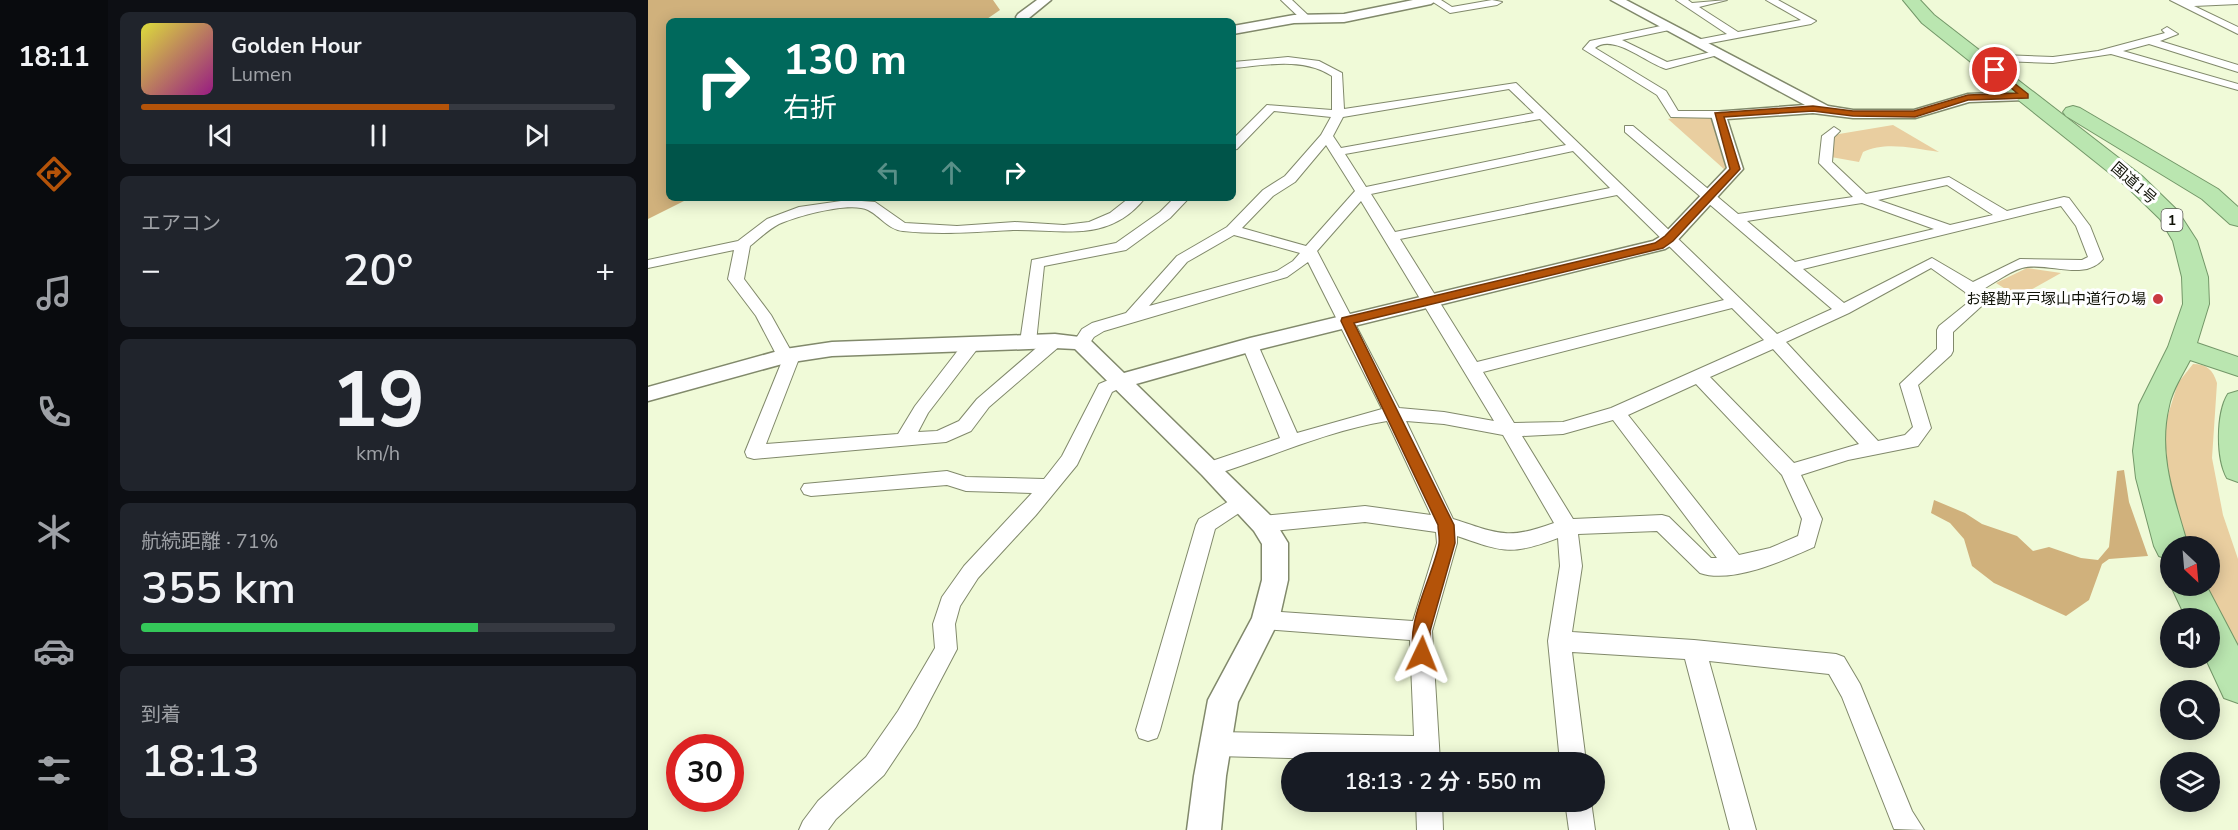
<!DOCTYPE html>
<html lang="ja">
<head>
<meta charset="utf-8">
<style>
  body { margin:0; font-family:"Nunito Sans","Noto Sans JP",sans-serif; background:#20242c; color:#f1f3f6; height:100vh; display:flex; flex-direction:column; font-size:22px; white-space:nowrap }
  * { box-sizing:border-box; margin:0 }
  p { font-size:20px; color:#9ea1a6 }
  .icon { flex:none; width:33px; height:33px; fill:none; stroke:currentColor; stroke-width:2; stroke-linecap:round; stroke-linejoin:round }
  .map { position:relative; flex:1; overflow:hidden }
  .sheet { display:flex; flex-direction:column; gap:12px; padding:12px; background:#0d0f14; width:540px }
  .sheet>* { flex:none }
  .banner { position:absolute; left:18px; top:18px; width:570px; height:183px; border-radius:9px; box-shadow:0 3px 15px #0003; background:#00695c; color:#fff; overflow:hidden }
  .needle { width:39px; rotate:154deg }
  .fabs { position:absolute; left:1512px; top:536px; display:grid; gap:12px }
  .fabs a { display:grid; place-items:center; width:60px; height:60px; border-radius:50%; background:#171b24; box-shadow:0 3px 15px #0003; font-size:30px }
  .speed { position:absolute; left:18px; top:734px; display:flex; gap:12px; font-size:30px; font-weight:700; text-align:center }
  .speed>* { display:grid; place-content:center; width:78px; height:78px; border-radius:50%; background:#171b24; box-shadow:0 3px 15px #0003; line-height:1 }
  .speed .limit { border:9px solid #d22; background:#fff; color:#111 }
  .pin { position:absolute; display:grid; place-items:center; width:51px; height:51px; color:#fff; margin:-26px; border:3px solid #fff; border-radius:50%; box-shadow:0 2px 6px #0007 }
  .me { position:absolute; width:66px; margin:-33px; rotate:2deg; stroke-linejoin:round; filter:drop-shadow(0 0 4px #0008) }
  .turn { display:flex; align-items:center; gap:21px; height:126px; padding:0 18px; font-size:27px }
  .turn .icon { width:78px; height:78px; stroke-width:2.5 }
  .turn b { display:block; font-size:42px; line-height:51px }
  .lanes { display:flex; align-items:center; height:57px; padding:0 18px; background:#0003; justify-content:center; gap:30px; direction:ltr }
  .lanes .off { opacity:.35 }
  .big { font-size:45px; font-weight:600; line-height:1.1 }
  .sheet .tile { flex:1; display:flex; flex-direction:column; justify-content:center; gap:9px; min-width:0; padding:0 21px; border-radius:9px; background:#20242c }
  .sheet .dial { align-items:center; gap:0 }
  .dial b { font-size:78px; line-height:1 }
  .song { display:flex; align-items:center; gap:18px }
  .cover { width:72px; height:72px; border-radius:9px; background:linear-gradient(135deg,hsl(60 70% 55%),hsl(310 70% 35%)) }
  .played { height:6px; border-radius:3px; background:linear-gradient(90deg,#b45309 65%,#363941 65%) }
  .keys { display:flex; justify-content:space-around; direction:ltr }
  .heat { display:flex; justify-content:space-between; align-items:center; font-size:33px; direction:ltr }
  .charge { height:9px; border-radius:4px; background:linear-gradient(90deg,#34c759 71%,#363941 0) }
  .trip { position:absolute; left:633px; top:752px; width:324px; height:60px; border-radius:30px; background:#171b24; box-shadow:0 3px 15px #0003; font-weight:600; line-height:60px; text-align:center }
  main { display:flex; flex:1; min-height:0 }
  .dock { display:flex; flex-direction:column; width:108px; justify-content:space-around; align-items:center; background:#090b0e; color:#9ea1a6 }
  .dock .icon { width:42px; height:42px }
  .dock .selected { color:#b45309 }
  .dock b { font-size:27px; color:#f1f3f6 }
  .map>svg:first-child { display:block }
  .green { fill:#e9cea0 }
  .forest { fill:#d0b17c }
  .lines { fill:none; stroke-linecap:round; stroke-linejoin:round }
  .minor-casing { stroke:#81896b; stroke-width:2 }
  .tertiary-casing { stroke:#81896b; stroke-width:3 }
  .trunk-casing { stroke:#739768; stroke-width:2 }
  .minor { fill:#fff; fill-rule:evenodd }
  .tertiary { fill:#fff; fill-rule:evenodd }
  .trunk { fill:#bae6b0; fill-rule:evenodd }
  .route { fill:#b45309; stroke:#753606; stroke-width:1.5 }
  .poi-dot { fill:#c93a42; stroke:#fff; stroke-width:2 }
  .labels { text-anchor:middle; stroke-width:6; stroke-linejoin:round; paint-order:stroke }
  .shield { fill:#fff; stroke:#585951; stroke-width:1.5 }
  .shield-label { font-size:14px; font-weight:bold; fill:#101207 }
  .street-label { font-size:15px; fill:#101207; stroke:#fff }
  .poi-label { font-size:15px; fill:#101207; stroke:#fff; text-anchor:end }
</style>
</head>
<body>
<main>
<nav class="dock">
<b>18:11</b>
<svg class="icon selected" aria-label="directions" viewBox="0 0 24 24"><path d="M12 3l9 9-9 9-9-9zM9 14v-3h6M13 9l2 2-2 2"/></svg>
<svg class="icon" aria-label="music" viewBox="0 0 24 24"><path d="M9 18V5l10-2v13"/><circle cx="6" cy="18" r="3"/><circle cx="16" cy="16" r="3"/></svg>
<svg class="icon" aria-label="phone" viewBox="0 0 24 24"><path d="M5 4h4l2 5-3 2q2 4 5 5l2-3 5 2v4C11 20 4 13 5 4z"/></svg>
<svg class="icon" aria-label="climate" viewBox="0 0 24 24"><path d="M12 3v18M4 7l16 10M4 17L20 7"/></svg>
<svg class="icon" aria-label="car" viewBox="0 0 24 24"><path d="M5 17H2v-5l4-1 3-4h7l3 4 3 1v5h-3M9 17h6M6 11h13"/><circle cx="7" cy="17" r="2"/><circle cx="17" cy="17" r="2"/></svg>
<svg class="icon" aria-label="filters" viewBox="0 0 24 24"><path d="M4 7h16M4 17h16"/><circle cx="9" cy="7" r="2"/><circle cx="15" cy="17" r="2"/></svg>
</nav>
<section class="sheet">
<div class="tile">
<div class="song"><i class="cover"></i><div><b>Golden Hour</b><p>Lumen</p></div></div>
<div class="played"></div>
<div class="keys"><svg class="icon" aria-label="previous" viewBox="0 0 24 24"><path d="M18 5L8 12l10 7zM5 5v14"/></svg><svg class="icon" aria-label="pause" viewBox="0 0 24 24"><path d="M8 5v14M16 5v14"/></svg><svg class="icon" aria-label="next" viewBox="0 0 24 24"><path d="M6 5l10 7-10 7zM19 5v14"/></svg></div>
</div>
<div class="tile"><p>エアコン</p>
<div class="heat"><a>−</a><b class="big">20°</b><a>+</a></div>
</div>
<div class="tile dial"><b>19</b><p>km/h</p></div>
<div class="tile"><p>航続距離 · 71%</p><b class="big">355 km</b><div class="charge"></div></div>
<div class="tile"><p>到着</p><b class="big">18:13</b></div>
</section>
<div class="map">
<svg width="1590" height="830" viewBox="0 0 1590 830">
  <rect width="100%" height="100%" fill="#f0fad8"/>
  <g class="green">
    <path d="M1030,117L1064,118L1079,165L1077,170L1020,119Z"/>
    <path d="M1245,125L1291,152C1266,149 1239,141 1215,152L1211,162L1183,157L1186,136L1191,134Z"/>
    <path d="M1379,268L1413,273L1370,297L1348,283Z"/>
    <path d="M1545,364C1559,364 1565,370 1569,383L1564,458L1575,515L1590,559V657L1557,585H1562V546H1540L1527,515L1512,440L1530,383Z"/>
  </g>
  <g class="forest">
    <path d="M0,0H345L352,10L336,21H21V198H42L0,219Z"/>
    <path d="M1476,470L1481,502L1500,556L1461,559L1454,564L1441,600L1418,616L1346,583L1324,566L1316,539L1302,523L1283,513L1286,500L1317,513L1334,524L1369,536L1385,551L1401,547L1433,558L1450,560L1461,547L1469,471Z"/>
  </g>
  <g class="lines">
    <g class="minor-casing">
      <g id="minor">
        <path d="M633,0H644L663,18L654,20Z"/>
        <path d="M782,0H793L804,7L844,0L854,2L849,5L802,13Z"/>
        <path d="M1028,0H1040L1044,3L1079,0L1051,7L1090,32L1153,20L1118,0H1130L1168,21L1163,24L1052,45L1047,42L1048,40L1079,34Z"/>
        <path d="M1522,0H1590V4L1546,6L1590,27V34Z"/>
        <path d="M1022,24L1027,27L1026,29L974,40L1019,62L1072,50L1077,53L1018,69C998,63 965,33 947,48L1018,91L1030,111H1070L1074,112V118L1023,117L1009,95L935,49L942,41Z"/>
        <path d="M1519,27L1530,34L1512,41L1590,65V72L1501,44L1475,51L1590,84V90L1463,54L1405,63L1354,61L1349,58L1354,55L1405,57L1450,51L1517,33L1514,30Z"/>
        <path d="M640,57L671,61L694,73L696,109L868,83L1129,334L1184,309L977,132V126H985L1090,214L1205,197L1171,163L1174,136L1186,127L1192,131L1186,137L1184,162L1218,194L1301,177L1359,211L1416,197L1421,198L1442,226L1455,259C1436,282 1399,261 1374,268C1360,272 1345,284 1332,291L1338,302L1305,332V351L1303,355L1270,385L1283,428L1270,446L1200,460L1153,475L1174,519L1166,547C1137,560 1084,584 1052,573L1009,531L930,534L934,566L924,632L1046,640L1188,654L1196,657L1212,684L1264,811L1276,830L1246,829L1194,697L1181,674L1061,661L1108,830H1082L1037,659L924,652L938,762H912L900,641L912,566L910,538C862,556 856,552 809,536V543L784,631L792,762L569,756L560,752L557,744L560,736L569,732L766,736L762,640L617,629L609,627L606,620L609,613L617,611L765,621L789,543L788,532L717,522L615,532L608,530L605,524L608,518L615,516L717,506L783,515L739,421C678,431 621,458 562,476L555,474L552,469L555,464L632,438L594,345L596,341H608L610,345L649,433L734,409L660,262L639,277L456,331L446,337L439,347H427L425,343L434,329L444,323L478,313L529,256L579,227L615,190L637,176L673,135L683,117L626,111L589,149L585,150V139L619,105L684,110V76C655,57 618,65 585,68V62ZM861,89L886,113L693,148L685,136L695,117ZM892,119L918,145L718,187L697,154ZM678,145L707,191L658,246L594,228L625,196L647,182ZM925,151L962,188L747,232L723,194ZM1299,185L1345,215L1302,225L1230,200ZM969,195L1076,300L829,362L752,239ZM713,201L846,421L796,412L751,408L669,251ZM1214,203L1286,229L1147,262L1099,221ZM1413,206L1428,226L1440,257L1434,260L1372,259L1325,282L1284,258L1196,303L1155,269ZM586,235L652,253L645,261L629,271L501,306L539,262ZM1283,268L1317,292L1322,301L1291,326L1289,330V349L1252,384L1265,427L1257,435L1230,441L1138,342L1201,313ZM1084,308L1116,340L963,408L915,422L866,423L835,372ZM1125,349L1211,444L1146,463L1062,377ZM1048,384L1134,475L1154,519L1150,536L1122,548L1091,555L980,415ZM965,420L1069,558H1063L1021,517L1014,515L925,519L874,436L915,434ZM758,421L796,424L855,435L906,523C859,540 852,534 805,519Z"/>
        <path d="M481,198H497C460,244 414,229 365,230C328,232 292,235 255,231C241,230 232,216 220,210C202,201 150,216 131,224C121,229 111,239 102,246L96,279L123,315L143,351L150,352L152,356L118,444L250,434L267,406L318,340H330L332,344L330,348L280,413L270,432L289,431L311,421L329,399L401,337H413L415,341L413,345L341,407L323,431L298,442L106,459L99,457L97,452L134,361L129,356L108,316L80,279L86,250L0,268V260L90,241L119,219L151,207L200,200L227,202L257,223L309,226L367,222L416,225L441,222L462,213Z"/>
        <path d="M526,198H541L522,218L478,250L396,266L388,342L386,346H374L372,342L384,260L468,243L512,212Z"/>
        <path d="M472,375L478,377L481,381L478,385L464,392L429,465L388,515L330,578L312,606L307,624L309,649L268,727L236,775L188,819L180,830H151L155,821L170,801L218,757L250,711L287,648L285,624L294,597L316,566L384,493L318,491L299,485L163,496L156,494L153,489L156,484L299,471L318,477L396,479L414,456L451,384Z"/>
        <path d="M593,494L600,497L603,502L600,507L567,529L512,730L509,738L500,741L491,738L488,730L548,525L551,519Z"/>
        <path d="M768,801H794L795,830H769Z"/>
        <path d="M917,801H943L947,830H921Z"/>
      </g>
    </g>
    <g class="tertiary-casing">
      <g id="tertiary">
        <path d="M389,0H403L381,18L382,21H370L368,17L370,14Z"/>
        <path d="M765,0H789L783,4L696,22L646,23L585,34V26L646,15L696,14Z"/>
        <path d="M963,0H978L1180,106L1205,110H1266L1320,94L1377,92L1384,96L1377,100L1321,102L1267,118H1205L1165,113L1079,119L1095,169L1027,243L1017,249L605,351L488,384L624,517L640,543V580L631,620L590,702L578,776L573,830H539L546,776L560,700L604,618L614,580V544L606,531L554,475L427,349L407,348L184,356L138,363L0,401V387L137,349L184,342L407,334L440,338L476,373L602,338L1005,241L1015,235L1079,168L1063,115L1065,112L1157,105Z"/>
      </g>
    </g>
    <g class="trunk-casing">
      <g id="trunk">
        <path d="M1255,0H1272L1286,15L1494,176L1529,210L1549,241L1560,277L1561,304L1549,343L1590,357V376L1542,360C1535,374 1524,390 1521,406C1509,455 1527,500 1540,546H1522V560L1511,556L1506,546L1488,478L1485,451L1491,405L1520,347L1535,304L1534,277L1525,241L1512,219L1478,186L1274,23Z"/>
        <path d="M1425,106L1432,108L1570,189L1590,207V226L1582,224L1554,199L1418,116L1415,112L1418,108Z"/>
        <path d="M1590,391V482L1579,478C1568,459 1568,413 1580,394Z"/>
        <path d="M1522,584L1558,585L1590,646V703L1576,698L1557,657H1562V618H1538Z"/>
      </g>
    </g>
    <use href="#minor" class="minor"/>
    <use href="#tertiary" class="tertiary"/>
    <use href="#trunk" class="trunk"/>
  </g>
  <path class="route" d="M1347,68L1380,94V98L1320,100L1267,117L1205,116L1165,111L1076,117L1092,169L1025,241L1015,248L706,323L806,525L807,543L782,631L783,654L780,659L774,662L768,659C754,628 785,577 791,544C792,538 790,531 790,525L693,321L694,318L1007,243L1017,236L1082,169L1067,113L1165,106L1205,111H1266L1320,95L1369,93L1344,72V69Z"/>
  <circle class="poi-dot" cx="1510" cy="299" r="6"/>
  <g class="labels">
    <rect class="shield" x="1513.5" y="209" width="21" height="22" rx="4.5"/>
    <g class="shield-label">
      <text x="1524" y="225">1</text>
    </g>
    <g class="street-label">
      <text transform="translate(1486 183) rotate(41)" y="5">国道1号</text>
    </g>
    <g class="poi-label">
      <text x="1498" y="304">お軽勘平戸塚山中道行の場</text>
    </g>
  </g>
</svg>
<div class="fabs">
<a><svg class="needle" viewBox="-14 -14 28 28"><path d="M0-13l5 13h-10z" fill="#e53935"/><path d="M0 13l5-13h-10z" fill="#9ea1a6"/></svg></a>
<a><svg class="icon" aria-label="sound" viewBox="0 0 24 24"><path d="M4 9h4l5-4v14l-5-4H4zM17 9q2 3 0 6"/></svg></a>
<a><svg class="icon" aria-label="search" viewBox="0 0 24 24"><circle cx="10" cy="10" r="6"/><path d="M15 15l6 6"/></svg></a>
<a><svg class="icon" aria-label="layers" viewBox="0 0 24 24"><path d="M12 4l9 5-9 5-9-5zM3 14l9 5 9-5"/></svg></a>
</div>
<div class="speed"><div class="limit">30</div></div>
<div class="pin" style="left:1347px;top:70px;background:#d93025"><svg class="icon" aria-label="arrive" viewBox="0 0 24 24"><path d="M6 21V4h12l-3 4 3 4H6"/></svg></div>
<svg class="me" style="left:774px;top:654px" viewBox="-20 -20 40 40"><path d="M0-17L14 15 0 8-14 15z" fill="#b45309" stroke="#fff" stroke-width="4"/></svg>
<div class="trip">18:13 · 2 分 · 550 m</div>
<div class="banner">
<div class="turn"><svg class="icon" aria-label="right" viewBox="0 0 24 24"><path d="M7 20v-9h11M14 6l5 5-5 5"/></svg><div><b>130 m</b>右折</div></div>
<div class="lanes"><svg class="icon off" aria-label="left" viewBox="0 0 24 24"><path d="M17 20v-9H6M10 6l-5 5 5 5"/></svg><svg class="icon off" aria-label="ahead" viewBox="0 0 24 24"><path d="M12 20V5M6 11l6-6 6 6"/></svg><svg class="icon" aria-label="right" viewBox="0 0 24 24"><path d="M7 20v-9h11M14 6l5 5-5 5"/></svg></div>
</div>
</div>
</main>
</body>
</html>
